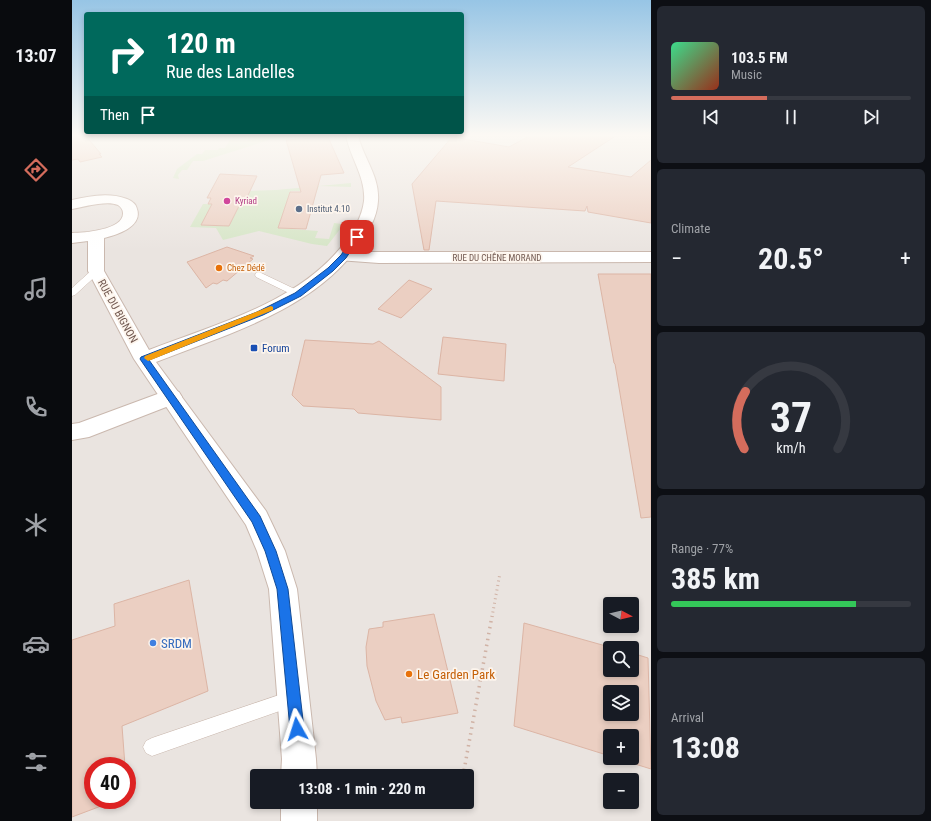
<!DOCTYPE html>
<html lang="en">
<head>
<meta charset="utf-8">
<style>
  body { margin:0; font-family:"Roboto Condensed",sans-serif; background:#242831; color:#f1f3f6; height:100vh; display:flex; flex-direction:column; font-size:15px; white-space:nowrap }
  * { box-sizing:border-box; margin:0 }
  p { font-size:13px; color:#9ea1a6 }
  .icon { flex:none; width:22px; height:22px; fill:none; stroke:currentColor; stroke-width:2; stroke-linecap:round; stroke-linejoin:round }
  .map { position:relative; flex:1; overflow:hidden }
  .sheet { display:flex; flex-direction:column; gap:6px; padding:6px; background:#0d0f14; width:280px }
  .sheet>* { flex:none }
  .top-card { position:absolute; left:12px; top:12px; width:380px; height:122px; border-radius:4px; box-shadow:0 2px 6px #0003; background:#00695c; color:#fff; overflow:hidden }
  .needle { width:26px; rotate:97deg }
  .buttons { position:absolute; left:531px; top:597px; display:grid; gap:8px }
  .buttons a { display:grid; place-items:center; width:36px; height:36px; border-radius:4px; background:#171b24; box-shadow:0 2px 6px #0003; font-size:20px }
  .speed { position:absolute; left:12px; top:757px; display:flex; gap:8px; font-size:20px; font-weight:700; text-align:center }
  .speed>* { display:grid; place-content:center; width:52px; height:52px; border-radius:50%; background:#171b24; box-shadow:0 2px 6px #0003; line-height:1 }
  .speed .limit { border:6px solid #d22; background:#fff; color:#111 }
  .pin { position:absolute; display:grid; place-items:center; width:34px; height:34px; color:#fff; margin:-17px; border-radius:8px; box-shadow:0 2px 6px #0006 }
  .me { position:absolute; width:44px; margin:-22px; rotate:354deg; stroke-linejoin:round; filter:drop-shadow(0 0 3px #0008) }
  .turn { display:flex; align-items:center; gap:14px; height:84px; padding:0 16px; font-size:18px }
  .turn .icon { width:52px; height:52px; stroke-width:2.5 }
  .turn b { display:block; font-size:28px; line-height:34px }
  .then { display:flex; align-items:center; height:38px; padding:0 16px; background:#0003; gap:8px; font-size:15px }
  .big { font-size:30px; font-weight:700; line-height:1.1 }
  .sheet .widget { flex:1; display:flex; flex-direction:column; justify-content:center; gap:6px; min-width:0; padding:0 14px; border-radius:6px; background:#242831 }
  .sheet .dial { align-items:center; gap:0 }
  .dial svg { height:104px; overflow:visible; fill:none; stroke:#363941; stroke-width:7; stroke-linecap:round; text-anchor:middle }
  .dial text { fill:#f1f3f6; stroke:none }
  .song { display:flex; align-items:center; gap:12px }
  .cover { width:48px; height:48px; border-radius:6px; background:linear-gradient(135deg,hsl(150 70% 55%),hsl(10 70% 35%)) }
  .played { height:4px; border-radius:2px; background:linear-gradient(90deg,#d46c5c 40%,#363941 40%) }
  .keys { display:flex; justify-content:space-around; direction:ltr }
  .heat { display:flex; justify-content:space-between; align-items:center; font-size:22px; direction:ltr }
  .charge { height:6px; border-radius:3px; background:linear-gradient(90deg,#34c759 77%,#363941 0) }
  .trip { position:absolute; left:178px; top:769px; width:224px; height:40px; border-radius:4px; background:#171b24; box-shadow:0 2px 6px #0003; font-weight:700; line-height:40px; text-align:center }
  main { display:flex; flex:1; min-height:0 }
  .tab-bar { display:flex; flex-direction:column; width:72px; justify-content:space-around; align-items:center; background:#090b0e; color:#9ea1a6 }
  .tab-bar .icon { width:28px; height:28px }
  .tab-bar .on { color:#d46c5c }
  .tab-bar b { font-size:18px; color:#f1f3f6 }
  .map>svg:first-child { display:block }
  .industrial { fill:#eae4e0; fill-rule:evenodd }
  .green { fill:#d6e5c7 }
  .building { fill:#ebcfc2; stroke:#dcb5a5; fill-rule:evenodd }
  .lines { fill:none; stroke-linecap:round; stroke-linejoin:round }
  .service-casing { stroke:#cab8ae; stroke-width:1 }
  .minor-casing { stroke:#cab8ae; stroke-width:2 }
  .tertiary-casing { stroke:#cab8ae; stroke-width:2 }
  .path-far1 { stroke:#d0b2a5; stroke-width:3; stroke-dasharray:1 3.5; stroke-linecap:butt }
  .path { stroke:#d0b2a5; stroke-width:3.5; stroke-dasharray:1.5 4.5; stroke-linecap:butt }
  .service { fill:#fff; fill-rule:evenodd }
  .minor { fill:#fff; fill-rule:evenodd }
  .tertiary { fill:#fff; fill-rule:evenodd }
  .route { fill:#1a73e8; stroke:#114b97 }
  .slow { fill:#f59e0b }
  .hotel-dot { fill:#d1479c; stroke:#fdf5ed; stroke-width:1.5 }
  .service-dot { fill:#5c6f8a; stroke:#fdf5ed; stroke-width:1.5 }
  .food-dot { fill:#e8710a; stroke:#fdf5ed; stroke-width:1.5 }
  .transit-dot { fill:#1a4fb4; stroke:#fdf5ed; stroke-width:1.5 }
  .shop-dot { fill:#3f7fe0; stroke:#fdf5ed; stroke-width:1.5 }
  .labels { text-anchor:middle; stroke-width:3.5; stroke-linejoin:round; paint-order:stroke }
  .far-hotel-label { font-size:9px; fill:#b23c85; stroke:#fdf5ed; text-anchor:start }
  .far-service-label { font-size:9px; fill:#4e5e75; stroke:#fdf5ed; text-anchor:start }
  .far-street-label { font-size:9px; fill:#70574f; stroke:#fdf5ed }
  .far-food-label { font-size:9px; fill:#c56008; stroke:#fdf5ed; text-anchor:start }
  .street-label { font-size:11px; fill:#70574f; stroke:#fdf5ed }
  .transit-label { font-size:11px; fill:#164399; stroke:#fdf5ed; text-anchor:start }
  .near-shop-label { font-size:13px; fill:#366cbe; stroke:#fdf5ed; text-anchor:start }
  .near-food-label { font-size:13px; fill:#c56008; stroke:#fdf5ed; text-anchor:start }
</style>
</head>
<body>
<main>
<nav class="tab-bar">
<b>13:07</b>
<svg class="icon on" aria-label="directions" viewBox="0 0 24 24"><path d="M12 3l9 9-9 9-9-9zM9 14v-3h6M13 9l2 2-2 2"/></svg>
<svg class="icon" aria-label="music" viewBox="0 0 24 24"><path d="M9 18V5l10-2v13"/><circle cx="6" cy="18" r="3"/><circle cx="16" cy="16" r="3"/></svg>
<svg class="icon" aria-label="phone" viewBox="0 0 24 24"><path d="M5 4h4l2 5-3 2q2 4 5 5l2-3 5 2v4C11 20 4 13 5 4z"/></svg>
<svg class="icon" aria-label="climate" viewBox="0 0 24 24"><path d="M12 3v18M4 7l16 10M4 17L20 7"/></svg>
<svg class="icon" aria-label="car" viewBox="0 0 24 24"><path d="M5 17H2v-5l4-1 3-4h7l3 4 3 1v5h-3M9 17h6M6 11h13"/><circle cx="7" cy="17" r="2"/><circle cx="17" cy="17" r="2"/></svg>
<svg class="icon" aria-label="filters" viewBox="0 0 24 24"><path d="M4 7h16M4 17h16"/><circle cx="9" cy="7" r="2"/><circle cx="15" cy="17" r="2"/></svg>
</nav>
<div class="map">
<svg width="579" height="821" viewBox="0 0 579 821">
  <rect width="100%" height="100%" fill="#f9f1e7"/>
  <path class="industrial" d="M0,135H579V821H0ZM538,604H560V626H538ZM538,648H560V670H538ZM538,692H560V714H538ZM538,736H560V758H538ZM21,766H55V800H21ZM185,776H395V802H185ZM538,780H560V802H538Z"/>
  <g class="green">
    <path d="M178,135H213L131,161H121L115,170H110L106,175L107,179L101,178L105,169L125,154H130L133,150H146L147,148H153L158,140L175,141Z"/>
    <path d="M279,183V187L247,186L245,191H219L206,228L246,231L243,238L257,239L262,223L270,224L269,228L255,246L240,244L187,231L151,240L144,228L118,227L131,204H140L130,225L157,226L167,206H171L178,191L204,190Z"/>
  </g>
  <g class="building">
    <path d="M0,135H13L29,154H27L30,157L8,162L6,159L0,160Z"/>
    <path d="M459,135H545L496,167L559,177L579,160V223L516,212L515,206L513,211L364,201L357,250H352L340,184L380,137L437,147Z"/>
    <path d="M256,137L272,173L249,175L234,229L206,228L218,192H229L214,140Z"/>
    <path d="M148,174L185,176L171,206H167L157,226L129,225L140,204H136L139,198H135Z"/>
    <path d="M155,247L182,256L178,258L181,259L155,281L151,280L145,284L141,283L134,288L115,262Z"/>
    <path d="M526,274H579V517L569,518L543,364L542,363Z"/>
    <path d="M337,280L360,289L329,318L306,309Z"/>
    <path d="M371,337L434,344L432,381L366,374Z"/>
    <path d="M233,340L301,344L307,341L369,387V420L286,413L282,409L231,406L220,395Z"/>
    <path d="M117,580L136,691L50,726L53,766H21V800H45L0,817V640L43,626L42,604Z"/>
    <path d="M362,614L386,713L330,723L329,717L313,720L304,701L295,666L294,647L297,629L311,627V622Z"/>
    <path d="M452,623L541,648H538V670H560V653L576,658L579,769L544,758H560V736H538V756L442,726ZM538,692H560V714H538Z"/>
  </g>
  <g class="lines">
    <g class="service-casing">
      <g id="service">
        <path d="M24,268L28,271L27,273L3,295L0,296V288L21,269Z"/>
        <path d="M187,272L229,292L230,294L229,296H223L184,277L183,275L184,273Z"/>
        <path d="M219,691L225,693L227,699L225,705L219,707L80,756L74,753L71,747L74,741L80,738Z"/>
      </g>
    </g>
    <g class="minor-casing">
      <g id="minor">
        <path d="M272,252H579V262L307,263L266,260L264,257L266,254Z"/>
        <path d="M99,389L107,392L110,397L107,402L17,437L0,440V424L7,423Z"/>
      </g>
    </g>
    <g class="tertiary-casing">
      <g id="tertiary">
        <path d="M274,135H286C291,158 308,176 306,201C305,218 296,232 287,245C242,310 155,334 84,362L194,511L213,551L225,589L244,759L245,776H209L210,759L197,589L185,551L174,525L62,359L16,271V241L0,243V233C12,233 52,230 51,213C51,210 49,207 46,205C35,200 11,207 0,209V200C18,196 37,192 55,199C60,201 64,204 65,209C71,227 44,235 32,238V271L77,350C144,324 229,302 273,242C282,230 290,217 292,201C294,177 278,158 274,135Z"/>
        <rect x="209" y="802" width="36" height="19"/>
      </g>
    </g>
    <path class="path-far1" d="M420,617L428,573"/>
    <path class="path" d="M391,776L420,616"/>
    <use href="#service" class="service"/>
    <use href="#minor" class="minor"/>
    <use href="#tertiary" class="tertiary"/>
  </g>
  <linearGradient id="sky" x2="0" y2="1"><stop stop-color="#97c5e5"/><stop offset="0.54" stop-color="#fcf9f4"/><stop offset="1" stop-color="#fcf9f4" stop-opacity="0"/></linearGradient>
  <rect width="579" height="250" fill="url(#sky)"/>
  <path class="route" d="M283,235L288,237L274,258L261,271L229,296L191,315L77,360L188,516L204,551L216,589L232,729L229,734L225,736L220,734L218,729L205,589L193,551L180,522L68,359L69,357L185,312L223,293L256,268L269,255Z"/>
  <path class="slow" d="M199,306L201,307V310L79,360L76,361L72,358L73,356Z"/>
  <circle class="hotel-dot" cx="155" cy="201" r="4"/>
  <circle class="service-dot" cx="227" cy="209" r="4"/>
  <g class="food-dot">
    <circle cx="147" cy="268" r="4"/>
    <circle cx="337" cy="674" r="4"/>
  </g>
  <rect class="transit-dot" x="178" y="344" width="8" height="8" rx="2"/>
  <circle class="shop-dot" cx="81" cy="643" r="4"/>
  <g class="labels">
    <g class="far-hotel-label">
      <text x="163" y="204">Kyriad</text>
    </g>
    <g class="far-service-label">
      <text x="235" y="212">Institut 4.10</text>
    </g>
    <g class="far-street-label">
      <text x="425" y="261">RUE DU CHÊNE MORAND</text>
    </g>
    <g class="far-food-label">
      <text x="155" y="271">Chez Dédé</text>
    </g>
    <g class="street-label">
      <text transform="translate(46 311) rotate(61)" y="4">RUE DU BIGNON</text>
    </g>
    <g class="transit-label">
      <text x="190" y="352">Forum</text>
    </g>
    <g class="near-shop-label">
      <text x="89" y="648">SRDM</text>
    </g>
    <g class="near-food-label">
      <text x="345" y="679">Le Garden Park</text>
    </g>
  </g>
</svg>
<div class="buttons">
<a><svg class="needle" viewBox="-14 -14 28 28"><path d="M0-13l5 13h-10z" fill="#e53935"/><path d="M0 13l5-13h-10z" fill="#9ea1a6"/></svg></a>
<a><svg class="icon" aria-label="search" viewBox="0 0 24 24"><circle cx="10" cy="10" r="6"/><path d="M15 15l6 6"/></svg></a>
<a><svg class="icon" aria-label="layers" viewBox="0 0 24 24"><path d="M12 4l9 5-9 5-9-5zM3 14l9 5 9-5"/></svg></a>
<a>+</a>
<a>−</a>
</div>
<div class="speed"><div class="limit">40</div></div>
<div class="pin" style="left:285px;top:237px;background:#d93025"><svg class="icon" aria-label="arrive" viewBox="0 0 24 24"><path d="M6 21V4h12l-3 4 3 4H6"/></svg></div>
<svg class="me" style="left:225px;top:729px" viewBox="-20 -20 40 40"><path d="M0-17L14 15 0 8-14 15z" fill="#1a73e8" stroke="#fff" stroke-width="4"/></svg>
<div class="trip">13:08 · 1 min · 220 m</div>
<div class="top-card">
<div class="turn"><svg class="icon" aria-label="right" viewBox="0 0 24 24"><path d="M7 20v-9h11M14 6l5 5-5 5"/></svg><div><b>120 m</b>Rue des Landelles</div></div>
<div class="then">Then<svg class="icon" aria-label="arrive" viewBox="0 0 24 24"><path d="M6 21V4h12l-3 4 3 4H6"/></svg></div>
</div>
</div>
<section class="sheet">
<div class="widget">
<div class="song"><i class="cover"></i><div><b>103.5 FM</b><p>Music</p></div></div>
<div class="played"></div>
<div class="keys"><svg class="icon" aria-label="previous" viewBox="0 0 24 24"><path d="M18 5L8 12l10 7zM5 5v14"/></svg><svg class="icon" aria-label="pause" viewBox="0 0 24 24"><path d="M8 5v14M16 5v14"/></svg><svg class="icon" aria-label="next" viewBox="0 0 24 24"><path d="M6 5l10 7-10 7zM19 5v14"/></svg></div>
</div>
<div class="widget"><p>Climate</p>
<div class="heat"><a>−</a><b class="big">20.5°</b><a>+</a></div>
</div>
<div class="widget dial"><svg viewBox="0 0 100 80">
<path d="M14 69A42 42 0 1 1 86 69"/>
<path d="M14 69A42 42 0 0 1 15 25" stroke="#d46c5c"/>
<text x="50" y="56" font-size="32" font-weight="700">37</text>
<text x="50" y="72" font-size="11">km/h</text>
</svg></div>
<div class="widget"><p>Range · 77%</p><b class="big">385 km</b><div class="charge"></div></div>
<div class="widget"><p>Arrival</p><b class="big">13:08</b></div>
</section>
</main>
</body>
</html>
